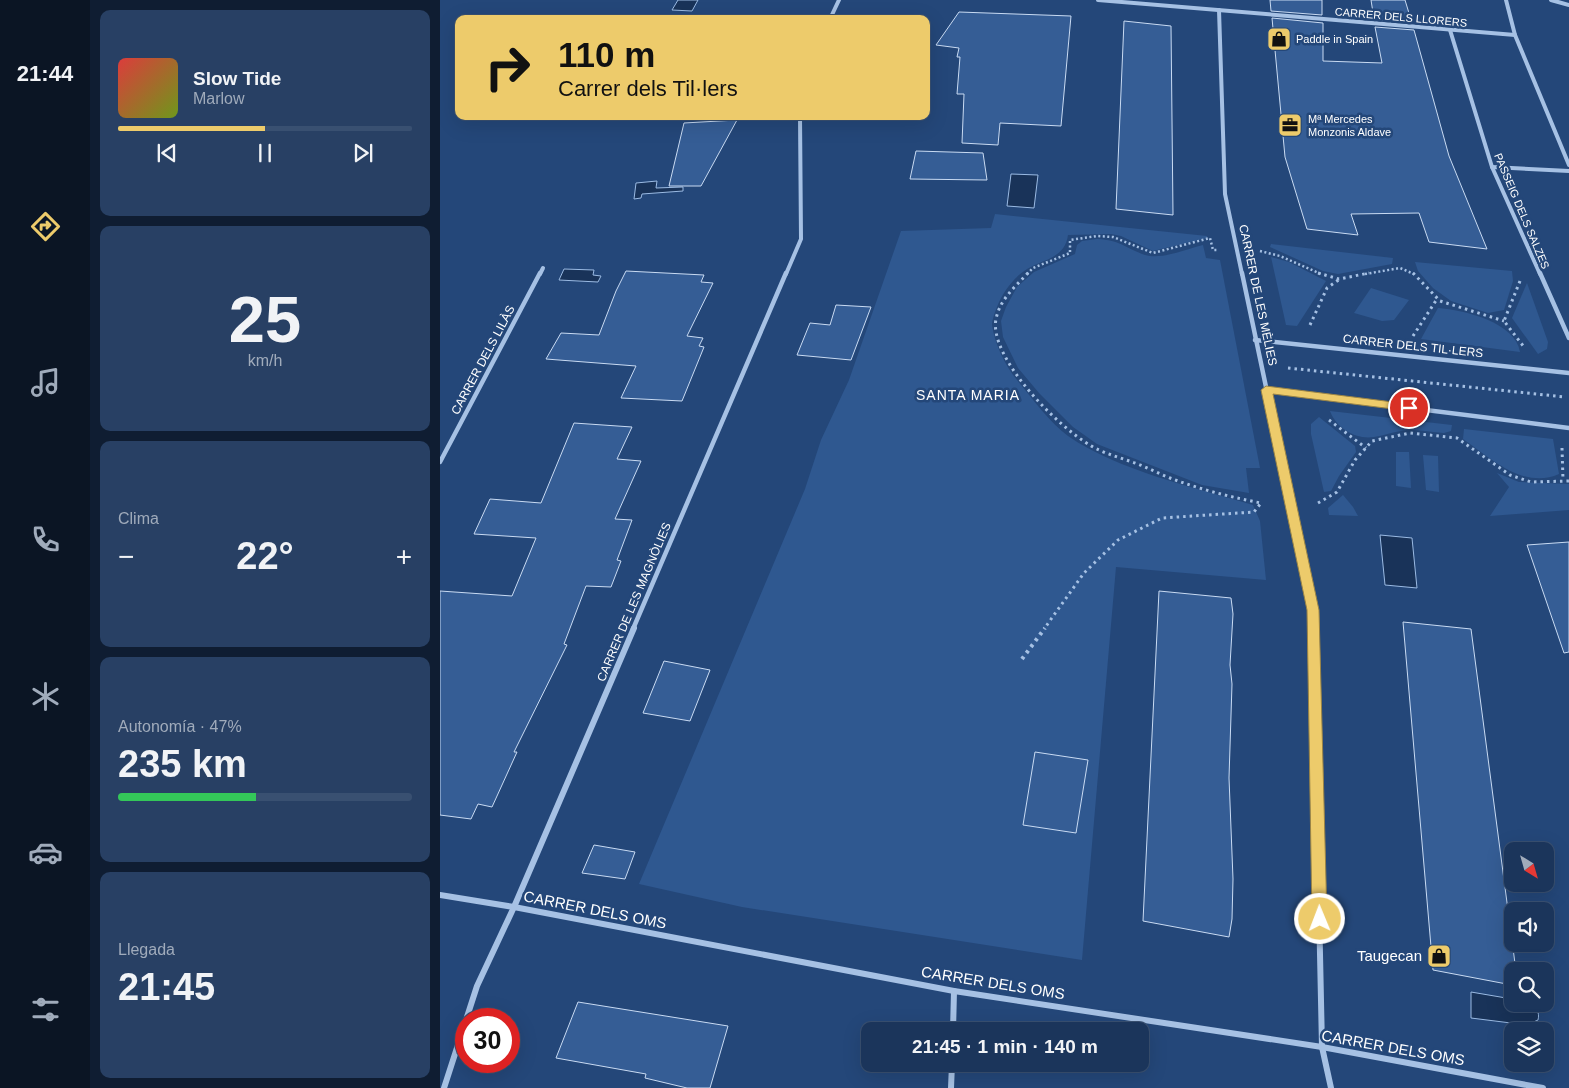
<!DOCTYPE html>
<html lang="es">
<head>
<meta charset="utf-8">
<style>
  body { margin:0; font-family:Arial,sans-serif; background:#284064; color:#f1f3f6; height:100vh; display:flex; flex-direction:column; font-size:19px; white-space:nowrap }
  * { box-sizing:border-box; margin:0 }
  p { font-size:16px; color:#a0abbb }
  .icon { flex:none; width:28px; height:28px; fill:none; stroke:currentColor; stroke-width:2; stroke-linecap:round; stroke-linejoin:round }
  .map { position:relative; flex:1; overflow:hidden }
  .sheet { display:flex; flex-direction:column; gap:10px; padding:10px; background:#0f1d32; width:350px }
  .sheet>* { flex:none }
  .hud { position:absolute; left:15px; top:15px; width:475px; height:105px; border-radius:10px; box-shadow:0 5px 20px #0002,0 0 0 1px #395071; background:#edcb6b; color:#111; overflow:hidden }
  .needle { width:32px; rotate:143deg }
  .controls { position:absolute; left:1064px; top:842px; display:grid; gap:10px }
  .controls a { display:grid; place-items:center; width:50px; height:50px; border-radius:10px; background:#1b355b; box-shadow:0 5px 20px #0002,0 0 0 1px #395071; font-size:25px }
  .speed { position:absolute; left:15px; top:1008px; display:flex; gap:10px; font-size:25px; font-weight:700; text-align:center }
  .speed>* { display:grid; place-content:center; width:65px; height:65px; border-radius:50%; background:#1b355b; box-shadow:0 5px 20px #0002,0 0 0 1px #395071; line-height:1 }
  .speed .limit { border:8px solid #d22; background:#fff; color:#111 }
  .pin { position:absolute; display:grid; place-items:center; width:42px; height:42px; color:#fff; margin:-21px; border:2px solid #fff; border-radius:50%; box-shadow:0 1px 5px #0007 }
  .me { position:absolute; width:55px; margin:-28px; rotate:359deg; stroke-linejoin:round; filter:drop-shadow(0 0 4px #0008) }
  .turn { display:flex; align-items:center; gap:18px; height:105px; padding:0 20px; font-size:22px }
  .turn .icon { width:65px; height:65px; stroke-width:2.5 }
  .turn b { display:block; font-size:35px; line-height:42px }
  .big { font-size:38px; font-weight:800; line-height:1.1 }
  .sheet .tile { flex:1; display:flex; flex-direction:column; justify-content:center; gap:8px; min-width:0; padding:0 18px; border-radius:10px; background:#284064 }
  .sheet .dial { align-items:center; gap:0 }
  .dial b { font-size:65px; line-height:1 }
  .song { display:flex; align-items:center; gap:15px }
  .cover { width:60px; height:60px; border-radius:8px; background:linear-gradient(135deg,hsl(0 70% 55%),hsl(80 70% 35%)) }
  .played { height:5px; border-radius:2px; background:linear-gradient(90deg,#edcb6b 50%,#395071 50%) }
  .keys { display:flex; justify-content:space-around; direction:ltr }
  .heat { display:flex; justify-content:space-between; align-items:center; font-size:28px; direction:ltr }
  .charge { height:8px; border-radius:4px; background:linear-gradient(90deg,#34c759 47%,#395071 0) }
  .trip { position:absolute; left:421px; top:1022px; width:288px; height:50px; border-radius:10px; background:#1b355b; box-shadow:0 5px 20px #0002,0 0 0 1px #395071; font-weight:800; line-height:50px; text-align:center }
  main { display:flex; flex:1; min-height:0 }
  .tab-bar { display:flex; flex-direction:column; width:90px; justify-content:space-around; align-items:center; background:#0b1524; color:#a0abbb }
  .tab-bar .icon { width:35px; height:35px }
  .tab-bar .active { color:#edcb6b }
  .tab-bar b { font-size:22px; color:#f1f3f6 }
  .map>svg:first-child { display:block }
  .green { fill:#2f5890 }
  .water { fill:#193359; stroke:#9bbbe4 }
  .building { fill:#355d95; stroke:#c9dbf3 }
  .lines { fill:none; stroke-linecap:round; stroke-linejoin:round }
  .path-far2 { stroke:#a6c1e4; stroke-width:2.5; stroke-dasharray:2 2.5; stroke-linecap:butt }
  .path-far1 { stroke:#a6c1e4; stroke-width:3; stroke-dasharray:2.5 4; stroke-linecap:butt }
  .path { stroke:#a6c1e4; stroke-width:4; stroke-dasharray:3 4.5; stroke-linecap:butt }
  .minor-far2 { stroke:#a6c1e4; stroke-width:4 }
  .minor-far1 { stroke:#a6c1e4; stroke-width:4.5 }
  .minor { stroke:#a6c1e4; stroke-width:6 }
  .route { fill:#edcb6b; stroke:#9a8446 }
  .labels { text-anchor:middle; stroke-width:5; stroke-linejoin:round; paint-order:stroke }
  .far-street-label { font-size:11px; fill:#fff; stroke:#244779 }
  .far-poi-label { font-size:11px; fill:#fff; stroke:#244779; text-anchor:start }
  .street-label { font-size:12px; fill:#fff; stroke:#244779 }
  .neighbourhood-label { font-size:14px; letter-spacing:1px; fill:#fff; stroke:#244779 }
  .near-street-label { font-size:15px; fill:#fff; stroke:#244779 }
  .near-poi-label { font-size:15px; fill:#fff; stroke:#244779; text-anchor:end }
</style>
</head>
<body>
<main>
<nav class="tab-bar">
<b>21:44</b>
<svg class="icon active" aria-label="directions" viewBox="0 0 24 24"><path d="M12 3l9 9-9 9-9-9zM9 14v-3h6M13 9l2 2-2 2"/></svg>
<svg class="icon" aria-label="music" viewBox="0 0 24 24"><path d="M9 18V5l10-2v13"/><circle cx="6" cy="18" r="3"/><circle cx="16" cy="16" r="3"/></svg>
<svg class="icon" aria-label="phone" viewBox="0 0 24 24"><path d="M5 4h4l2 5-3 2q2 4 5 5l2-3 5 2v4C11 20 4 13 5 4z"/></svg>
<svg class="icon" aria-label="climate" viewBox="0 0 24 24"><path d="M12 3v18M4 7l16 10M4 17L20 7"/></svg>
<svg class="icon" aria-label="car" viewBox="0 0 24 24"><path d="M5 17H2v-5l4-1 3-4h7l3 4 3 1v5h-3M9 17h6M6 11h13"/><circle cx="7" cy="17" r="2"/><circle cx="17" cy="17" r="2"/></svg>
<svg class="icon" aria-label="filters" viewBox="0 0 24 24"><path d="M4 7h16M4 17h16"/><circle cx="9" cy="7" r="2"/><circle cx="15" cy="17" r="2"/></svg>
</nav>
<section class="sheet">
<div class="tile">
<div class="song"><i class="cover"></i><div><b>Slow Tide</b><p>Marlow</p></div></div>
<div class="played"></div>
<div class="keys"><svg class="icon" aria-label="previous" viewBox="0 0 24 24"><path d="M18 5L8 12l10 7zM5 5v14"/></svg><svg class="icon" aria-label="pause" viewBox="0 0 24 24"><path d="M8 5v14M16 5v14"/></svg><svg class="icon" aria-label="next" viewBox="0 0 24 24"><path d="M6 5l10 7-10 7zM19 5v14"/></svg></div>
</div>
<div class="tile dial"><b>25</b><p>km/h</p></div>
<div class="tile"><p>Clima</p>
<div class="heat"><a>−</a><b class="big">22°</b><a>+</a></div>
</div>
<div class="tile"><p>Autonomía · 47%</p><b class="big">235 km</b><div class="charge"></div></div>
<div class="tile"><p>Llegada</p><b class="big">21:45</b></div>
</section>
<div class="map">
<svg width="1129" height="1088" viewBox="0 0 1129 1088">
  <rect width="100%" height="100%" fill="#244779"/>
  <g class="green">
    <path d="M555,214L767,236V238L713,251L681,236L671,234L628,235C625,258 604,259 587,269C574,277 562,293 557,307C555,312 552,320 552,325C555,345 565,365 577,380C592,398 610,423 628,436C677,470 756,488 813,505L820,521L826,580L676,567L642,960L302,907L199,884L365,489L381,440L409,380L461,231L551,228Z"/>
    <path d="M657,239C681,240 685,248 705,255C722,260 746,249 763,245L766,258L780,260L820,468H806L809,493L762,485L657,444L633,427L599,393L578,368L563,337L561,321L566,307L577,287L594,272L635,254L637,245L642,241Z"/>
    <path d="M831,244L953,258L952,264L898,274L883,271L830,247Z"/>
    <path d="M831,257L849,262L886,281L857,326L846,325Z"/>
    <path d="M975,262L1072,271L1073,281L1064,310L1048,313L1011,301L993,288L978,271Z"/>
    <path d="M1087,283L1108,342L1107,349L1098,354L1072,318Z"/>
    <path d="M931,288L969,300L954,320L942,321L914,313Z"/>
    <path d="M998,308C1024,310 1075,322 1080,352L981,339Z"/>
    <path d="M890,411L1012,425L1011,431L1004,433C989,432 975,429 961,431C952,432 943,436 934,437C916,440 896,428 890,411Z"/>
    <path d="M879,417L915,446L916,452L899,476L891,491L884,492L871,434V424Z"/>
    <path d="M1024,429L1113,439L1119,474C1084,490 1050,458 1023,439Z"/>
    <path d="M956,452H969L971,488L956,486Z"/>
    <path d="M983,455L998,456L999,492L986,490Z"/>
    <path d="M1057,473L1079,482L1129,484V510L1050,516L1069,487Z"/>
    <path d="M903,495L913,507L918,516L889,515L888,508Z"/>
  </g>
  <g class="water">
    <path d="M238,0H258L252,11L232,10Z"/>
    <path d="M571,174L598,175L594,208L567,206Z"/>
    <path d="M217,181L216,188L243,187V191L202,194L201,198L194,199L196,183Z"/>
    <path d="M124,269L154,270L153,275L161,276L158,282L119,280Z"/>
    <path d="M940,535L972,538L977,588L945,585Z"/>
    <path d="M1031,992L1072,999V1004C1083,1004 1102,1004 1098,1020L1091,1023L1087,1022V1025L1031,1018Z"/>
  </g>
  <g class="building">
    <path d="M830,0H882V15L831,11Z"/>
    <path d="M931,0H965L972,23L934,19Z"/>
    <path d="M519,12L631,16L621,126L560,123L558,145L522,143L524,94H517L520,57H517L519,48L496,45Z"/>
    <path d="M832,18L883,23V61L942,63L935,27L974,30L1009,156L1047,249L989,242L979,213L911,214L918,235L867,229L845,157Z"/>
    <path d="M684,21L731,26L733,215L676,209Z"/>
    <path d="M297,120L261,186H229L244,123Z"/>
    <path d="M476,151L543,153L547,180L470,179Z"/>
    <path d="M186,271L264,275L261,282L273,283L247,336L263,338L259,346L264,347L242,401L181,398L196,366L106,359L121,333L159,335L176,291Z"/>
    <path d="M396,305L431,307L411,360L357,355L370,323L390,325Z"/>
    <path d="M134,423L192,427L177,459L201,461L175,519L192,520L177,560L181,561L171,587L146,586L124,644L127,645L74,752H77L52,807L38,804L31,819L0,815V591L72,596L96,538L34,534L50,499L101,503Z"/>
    <path d="M1129,542V652L1124,653L1087,545Z"/>
    <path d="M719,591L791,598L793,614L790,665L792,684L789,778L793,879L792,919L789,937L703,921Z"/>
    <path d="M963,622L1031,629L1076,971H1072V985L993,970Z"/>
    <path d="M224,661L270,670L250,721L203,713Z"/>
    <path d="M595,752L648,760L636,833L583,825Z"/>
    <path d="M154,845L195,852L185,879L142,873Z"/>
    <path d="M138,1002L288,1026L270,1088H247L205,1078L206,1074L116,1058Z"/>
  </g>
  <g class="lines">
    <g class="path-far2">
      <path d="M820,251L840,256L881,274"/>
      <path d="M587,274L593,268L630,253V240L657,236L673,237L713,253L770,238L773,250H777"/>
      <path d="M925,274L960,268L974,274"/>
    </g>
    <g class="path-far1">
      <path d="M588,273C575,287 560,299 556,319C548,359 625,435 659,450C670,455 681,458 692,462C705,466 717,473 730,478C759,489 790,497 821,503L814,512L722,518L678,540L644,573L604,629"/>
      <path d="M878,273L899,279L929,273"/>
      <path d="M973,273L1000,301L1064,321"/>
      <path d="M1080,281L1064,321L1084,347"/>
      <path d="M870,325L887,288L900,279"/>
      <path d="M973,336L997,299"/>
      <path d="M848,368L1125,397"/>
      <path d="M889,420L926,448"/>
      <path d="M1122,448L1123,480"/>
      <path d="M878,503L897,492L915,460L932,441L970,433L1017,438L1070,475L1091,482L1129,481"/>
    </g>
    <path class="path" d="M582,659L605,628"/>
    <g class="minor-far2">
      <path d="M658,0L1075,35"/>
      <path d="M1066,0L1075,35L1129,165"/>
      <path d="M1111,0L1129,5"/>
      <path d="M779,10L785,194L802,274"/>
      <path d="M390,19L399,0"/>
      <path d="M1010,30L1052,167L1100,274"/>
      <path d="M1052,167L1129,171"/>
      <path d="M100,274L103,268"/>
      <path d="M346,274L361,239L360,116"/>
    </g>
    <g class="minor-far1">
      <path d="M802,273L873,610V629"/>
      <path d="M1100,273L1129,338"/>
      <path d="M815,340L1129,373"/>
      <path d="M826,390L1129,428"/>
      <path d="M0,462L100,273"/>
      <path d="M193,629L346,273"/>
    </g>
    <g class="minor">
      <path d="M873,628L882,1047L891,1088"/>
      <path d="M0,895L74,907L514,991L882,1047L1103,1088"/>
      <path d="M513,1031L514,991"/>
      <path d="M4,1088L37,986L74,907L194,628"/>
      <path d="M511,1088L512,1064"/>
    </g>
  </g>
  <path class="route" d="M826,386L969,404L974,408L969,411L833,394L879,610L887,919L885,924L880,926L874,924L872,919L867,610L821,390Z"/>
  <defs>
    <g id="shop-square" transform="scale(1.25)"><rect x="-9" y="-9" width="18" height="18" rx="4" fill="#edcb6b" stroke="#244779"/><path d="M-5-2.5h2.3a2.7 3.5 0 0 1 5.4 0H5L5.5 6h-11ZM-1.5-2.5h3a1.5 2.3 0 0 0-3 0Z" fill="#111"/></g>
    <g id="office-square" transform="scale(1.25)"><rect x="-9" y="-9" width="18" height="18" rx="4" fill="#edcb6b" stroke="#244779"/><path d="M-6-3h4V-5.5h4V-3h4V5H-6ZM-1-4.5V-3h2v-1.5ZM-6 0V1H6V0Z" fill="#111"/></g>
  </defs>
  <g fill-rule="evenodd">
    <use href="#shop-square" x="839" y="39"/>
    <use href="#office-square" x="850" y="125"/>
    <use href="#shop-square" x="999" y="956"/>
  </g>
  <g class="labels">
    <g class="far-street-label">
      <text transform="translate(961 17) rotate(5)" y="4">CARRER DELS LLORERS</text>
      <text transform="translate(1082 211) rotate(67)" y="4">PASSEIG DELS SALZES</text>
    </g>
    <g class="far-poi-label">
      <text x="856" y="43">Paddle in Spain</text>
      <text x="868" y="123">Mª Mercedes<tspan x="868" dy="13">Monzonis Aldave</tspan></text>
    </g>
    <g class="street-label">
      <text transform="translate(818 295) rotate(78)" y="4">CARRER DE LES MÈLIES</text>
      <text transform="translate(973 346) rotate(6)" y="4">CARRER DELS TIL·LERS</text>
      <text transform="translate(43 360) rotate(-62)" y="4">CARRER DELS LILÀS</text>
      <text transform="translate(194 602) rotate(-67)" y="4">CARRER DE LES MAGNÒLIES</text>
    </g>
    <g class="neighbourhood-label">
      <text x="528" y="400">SANTA MARIA</text>
    </g>
    <g class="near-street-label">
      <text transform="translate(155 910) rotate(11)" y="5">CARRER DELS OMS</text>
      <text transform="translate(553 983) rotate(9)" y="5">CARRER DELS OMS</text>
      <text transform="translate(953 1048) rotate(10)" y="5">CARRER DELS OMS</text>
    </g>
    <g class="near-poi-label">
      <text x="982" y="961">Taugecan</text>
    </g>
  </g>
</svg>
<div class="controls">
<a><svg class="needle" viewBox="-14 -14 28 28"><path d="M0-13l5 13h-10z" fill="#e53935"/><path d="M0 13l5-13h-10z" fill="#a0abbb"/></svg></a>
<a><svg class="icon" aria-label="sound" viewBox="0 0 24 24"><path d="M4 9h4l5-4v14l-5-4H4zM17 9q2 3 0 6"/></svg></a>
<a><svg class="icon" aria-label="search" viewBox="0 0 24 24"><circle cx="10" cy="10" r="6"/><path d="M15 15l6 6"/></svg></a>
<a><svg class="icon" aria-label="layers" viewBox="0 0 24 24"><path d="M12 4l9 5-9 5-9-5zM3 14l9 5 9-5"/></svg></a>
</div>
<div class="speed"><div class="limit">30</div></div>
<div class="pin" style="left:969px;top:408px;background:#d93025"><svg class="icon" aria-label="arrive" viewBox="0 0 24 24"><path d="M6 21V4h12l-3 4 3 4H6"/></svg></div>
<svg class="me" style="left:880px;top:919px" viewBox="-20 -20 40 40"><circle r="17" fill="#edcb6b" stroke="#fff" stroke-width="3"/><path d="M0-11L8 9 0 5-8 9z" fill="#fff"/></svg>
<div class="trip">21:45 · 1 min · 140 m</div>
<div class="hud">
<div class="turn"><svg class="icon" aria-label="right" viewBox="0 0 24 24"><path d="M7 20v-9h11M14 6l5 5-5 5"/></svg><div><b>110 m</b>Carrer dels Til·lers</div></div>
</div>
</div>
</main>
</body>
</html>
